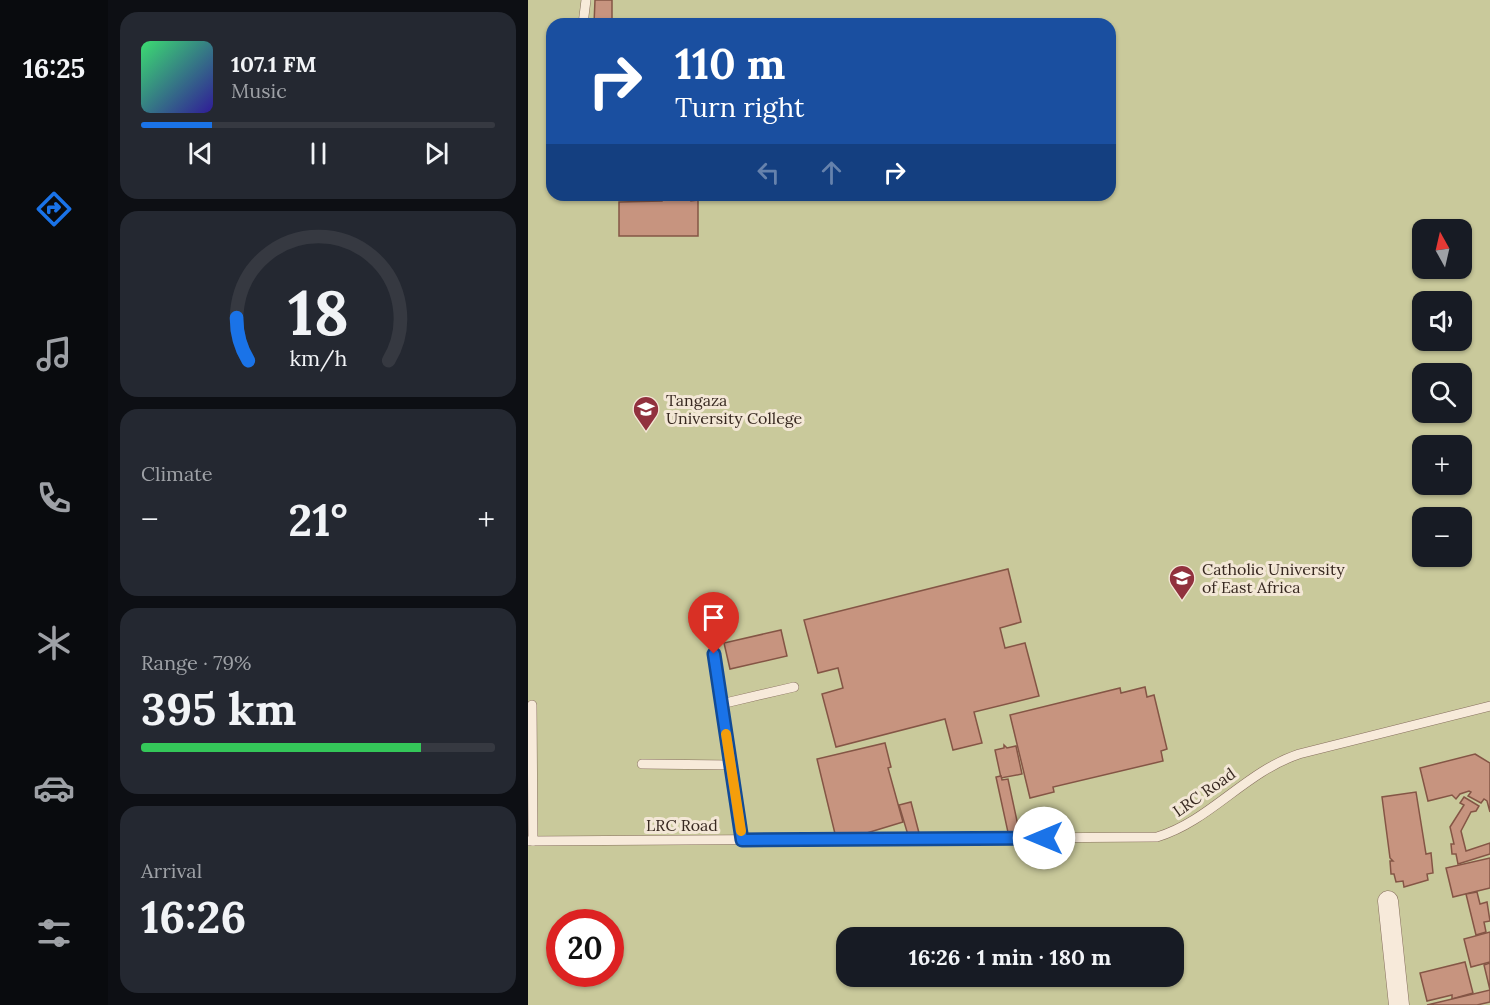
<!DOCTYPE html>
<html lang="en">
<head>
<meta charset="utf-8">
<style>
  body { margin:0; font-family:Lora,serif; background:#242831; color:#f1f3f6; height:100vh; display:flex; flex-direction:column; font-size:22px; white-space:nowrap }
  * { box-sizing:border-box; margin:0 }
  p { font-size:20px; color:#9ea1a6 }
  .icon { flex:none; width:33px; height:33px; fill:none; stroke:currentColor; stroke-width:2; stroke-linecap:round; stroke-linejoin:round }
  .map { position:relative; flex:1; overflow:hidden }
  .sheet { display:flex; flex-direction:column; gap:12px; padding:12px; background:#0d0f14; width:420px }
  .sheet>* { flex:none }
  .banner { position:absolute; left:18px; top:18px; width:570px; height:183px; border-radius:18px; box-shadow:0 2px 4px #0004; background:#1a4fa0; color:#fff; overflow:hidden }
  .needle { width:39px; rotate:352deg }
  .tools { position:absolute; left:884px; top:219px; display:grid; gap:12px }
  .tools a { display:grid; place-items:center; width:60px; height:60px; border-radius:12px; background:#171b24; box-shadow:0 2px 4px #0004; font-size:30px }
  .speed { position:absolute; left:18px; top:909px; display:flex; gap:12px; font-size:30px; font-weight:700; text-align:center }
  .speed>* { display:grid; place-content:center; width:78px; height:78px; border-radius:50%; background:#171b24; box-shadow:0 2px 4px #0004; line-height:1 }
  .speed .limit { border:9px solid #d22; background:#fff; color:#111 }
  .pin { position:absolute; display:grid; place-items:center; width:51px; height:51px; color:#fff; margin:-62px -26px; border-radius:50% 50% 50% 0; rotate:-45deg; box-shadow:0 0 6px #0007 }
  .pin .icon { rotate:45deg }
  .me { position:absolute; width:66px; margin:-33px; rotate:270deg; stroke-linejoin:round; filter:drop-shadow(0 0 4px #0008) }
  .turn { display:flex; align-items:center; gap:21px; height:126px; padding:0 30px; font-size:27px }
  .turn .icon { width:78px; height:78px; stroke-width:2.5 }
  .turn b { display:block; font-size:42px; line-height:51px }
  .lanes { display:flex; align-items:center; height:57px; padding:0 30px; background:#0003; justify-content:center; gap:30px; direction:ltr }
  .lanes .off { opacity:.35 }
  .big { font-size:45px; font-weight:700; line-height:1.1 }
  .sheet .widget { flex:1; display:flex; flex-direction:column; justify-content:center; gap:9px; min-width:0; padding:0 21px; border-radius:18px; background:#242831 }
  .sheet .dial { align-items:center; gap:0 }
  .dial svg { height:156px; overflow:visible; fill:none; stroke:#363941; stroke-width:7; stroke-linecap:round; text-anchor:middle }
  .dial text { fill:#f1f3f6; stroke:none }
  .song { display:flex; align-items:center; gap:18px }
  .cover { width:72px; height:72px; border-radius:9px; background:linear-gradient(135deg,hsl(140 70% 55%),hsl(250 70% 35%)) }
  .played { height:6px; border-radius:3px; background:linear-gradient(90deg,#1a73e8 20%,#363941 20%) }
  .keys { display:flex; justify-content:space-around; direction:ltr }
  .heat { display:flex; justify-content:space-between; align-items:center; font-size:33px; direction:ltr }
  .charge { height:9px; border-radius:4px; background:linear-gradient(90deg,#34c759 79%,#363941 0) }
  .trip { position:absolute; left:308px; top:927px; width:348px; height:60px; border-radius:18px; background:#171b24; box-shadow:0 2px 4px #0004; font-weight:700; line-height:60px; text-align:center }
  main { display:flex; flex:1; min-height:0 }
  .tab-bar { display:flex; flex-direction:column; width:108px; justify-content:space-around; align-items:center; background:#090b0e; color:#9ea1a6 }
  .tab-bar .icon { width:42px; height:42px }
  .tab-bar .on { color:#1a73e8 }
  .tab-bar b { font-size:27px; color:#f1f3f6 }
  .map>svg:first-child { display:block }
  .green { fill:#c9c99b; fill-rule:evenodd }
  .building { fill:#c7947f; stroke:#845545; stroke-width:1.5 }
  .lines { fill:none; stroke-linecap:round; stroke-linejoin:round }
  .lane-casing { stroke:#866e5d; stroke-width:10 }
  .street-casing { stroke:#866e5d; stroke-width:21 }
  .lane { stroke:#f7eada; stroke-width:9 }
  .street { stroke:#f7eada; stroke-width:20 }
  .route-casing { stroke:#114b97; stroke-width:15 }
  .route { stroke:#1a73e8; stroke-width:10 }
  .slow { stroke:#f59e0b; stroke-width:10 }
  .labels { text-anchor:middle; stroke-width:6; stroke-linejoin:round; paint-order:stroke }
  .poi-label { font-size:16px; fill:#372820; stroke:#f3e7d6; text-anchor:start }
  .street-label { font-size:16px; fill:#372820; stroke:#f3e7d6 }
</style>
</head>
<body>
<main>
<nav class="tab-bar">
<b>16:25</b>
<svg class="icon on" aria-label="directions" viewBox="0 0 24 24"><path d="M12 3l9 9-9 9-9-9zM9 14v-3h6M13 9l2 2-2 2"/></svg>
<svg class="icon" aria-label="music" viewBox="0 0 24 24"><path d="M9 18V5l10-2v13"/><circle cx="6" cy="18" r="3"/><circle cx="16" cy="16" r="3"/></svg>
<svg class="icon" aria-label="phone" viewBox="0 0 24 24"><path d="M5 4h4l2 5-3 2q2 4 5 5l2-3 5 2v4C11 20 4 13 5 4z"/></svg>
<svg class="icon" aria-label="climate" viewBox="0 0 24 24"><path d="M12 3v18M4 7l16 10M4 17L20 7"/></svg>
<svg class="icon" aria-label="car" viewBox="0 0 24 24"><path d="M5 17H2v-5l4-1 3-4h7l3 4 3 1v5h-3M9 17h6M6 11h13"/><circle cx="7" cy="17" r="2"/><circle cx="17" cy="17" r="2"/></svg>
<svg class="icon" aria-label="filters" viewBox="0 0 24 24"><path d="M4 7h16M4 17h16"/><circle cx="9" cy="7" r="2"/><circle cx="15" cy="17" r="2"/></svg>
</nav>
<section class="sheet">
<div class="widget">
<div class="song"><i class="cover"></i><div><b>107.1 FM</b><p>Music</p></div></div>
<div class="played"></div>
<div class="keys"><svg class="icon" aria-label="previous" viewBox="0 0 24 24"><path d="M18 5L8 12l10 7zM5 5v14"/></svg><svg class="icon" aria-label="pause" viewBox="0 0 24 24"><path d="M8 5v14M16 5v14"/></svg><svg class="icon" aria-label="next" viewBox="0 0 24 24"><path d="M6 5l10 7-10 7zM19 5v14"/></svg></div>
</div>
<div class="widget dial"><svg viewBox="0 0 100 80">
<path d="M14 69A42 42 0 1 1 86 69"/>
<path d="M14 69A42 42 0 0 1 8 47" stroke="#1a73e8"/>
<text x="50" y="56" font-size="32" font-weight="700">18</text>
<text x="50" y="72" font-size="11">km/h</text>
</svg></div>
<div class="widget"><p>Climate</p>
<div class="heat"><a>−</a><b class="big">21°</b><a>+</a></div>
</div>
<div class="widget"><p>Range · 79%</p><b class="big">395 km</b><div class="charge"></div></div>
<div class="widget"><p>Arrival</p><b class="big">16:26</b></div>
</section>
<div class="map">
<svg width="962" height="1005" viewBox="0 0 962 1005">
  <rect width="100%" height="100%" fill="#ecdcc7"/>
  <path class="green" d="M0,0H962V1005H0ZM24,24H582V195H24ZM894,230H933V268H894ZM894,302H933V340H894ZM894,374H933V412H894ZM894,446H933V484H894ZM894,518H933V556H894ZM32,922H82V974H32ZM318,938H645V976H318Z"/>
  <g class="building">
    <path d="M67,0H84V24H66Z"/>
    <rect x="97" y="195" width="24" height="3"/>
    <path d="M134,195H163V201L170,200V236H91V202L134,201Z"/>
    <path d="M480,569L493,622L472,628L477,648L497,643L511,696L446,712L454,743L425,750L417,719L308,747L294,694L315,688L310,668L290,673L276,620Z"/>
    <path d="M253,630L259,656L202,669L196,643Z"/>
    <path d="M617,687L619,697L626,695L639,749L633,751L635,761L525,787L526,792L502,798L482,715L592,688L593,693Z"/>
    <path d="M357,743L363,767L360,768L375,822L309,842L289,759Z"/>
    <path d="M476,745L479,748L488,746L494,774L473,778L467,750L476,748Z"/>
    <path d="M947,754L962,763V812L959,801L956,799L953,803L940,796L943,792L941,791L932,794L928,799L924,795L900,801L892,768Z"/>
    <path d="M473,776L474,780L480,779L492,835L481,837L468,777Z"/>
    <path d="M888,792L898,854L903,853L905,873L899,874L900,880L876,887L875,881L868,882L866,874H863L862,861H865L862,858L854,797Z"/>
    <path d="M936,797L951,806L948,811L943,812L933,831L938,851L962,843V854L930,864L928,854H924L923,844H926L922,827L936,805L932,803Z"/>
    <path d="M383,802L391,833L380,835L371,805Z"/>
    <path d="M962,858V888L925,897L918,868Z"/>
    <path d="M949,892L952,904L959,902L962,921L956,922L958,932L948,935L938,894Z"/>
    <path d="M962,932V962L943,967L936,939Z"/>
    <path d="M937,962L945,993L924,999V995L899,1001L892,973Z"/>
    <path d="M962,963V990L956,965Z"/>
    <path d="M962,990V1002L949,1005H899Z"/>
  </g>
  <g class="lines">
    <g class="lane-casing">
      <g id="lane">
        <path d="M55,24L58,0"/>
        <path d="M186,654L214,840"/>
        <path d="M193,704L266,687"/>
        <path d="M4,705L5,841"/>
        <path d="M114,764L203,765"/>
        <path d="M0,841L629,837C682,821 717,772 771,754L962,706"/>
      </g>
    </g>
    <g class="street-casing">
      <path id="street" d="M860,901L871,1005"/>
    </g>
    <use href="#lane" class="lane"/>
    <use href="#street" class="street"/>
  </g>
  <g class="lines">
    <g class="route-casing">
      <path id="route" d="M186,654L214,840L516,838"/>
    </g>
    <use href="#route" class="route"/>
    <path class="slow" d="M198,734L213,831"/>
  </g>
  <defs>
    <g id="school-pin" transform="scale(1.35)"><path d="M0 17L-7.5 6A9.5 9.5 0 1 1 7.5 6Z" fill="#91313e" stroke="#f3e7d6"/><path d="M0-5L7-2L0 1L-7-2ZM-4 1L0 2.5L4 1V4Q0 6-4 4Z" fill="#fff"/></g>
    <g id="university-pin" transform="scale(1.35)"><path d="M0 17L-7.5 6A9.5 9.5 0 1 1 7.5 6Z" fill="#91313e" stroke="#f3e7d6"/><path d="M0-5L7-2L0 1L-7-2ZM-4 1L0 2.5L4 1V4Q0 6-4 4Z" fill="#fff"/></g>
  </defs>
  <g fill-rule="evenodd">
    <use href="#school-pin" x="118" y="409"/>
    <use href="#university-pin" x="654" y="578"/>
  </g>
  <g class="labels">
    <g class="poi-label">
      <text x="138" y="406">Tangaza<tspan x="138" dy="18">University College</tspan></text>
      <text x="674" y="575">Catholic University<tspan x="674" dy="18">of East Africa</tspan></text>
    </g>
    <g class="street-label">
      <text transform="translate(676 792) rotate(-35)" y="6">LRC Road</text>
      <text x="154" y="831">LRC Road</text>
    </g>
  </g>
</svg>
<div class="tools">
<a><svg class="needle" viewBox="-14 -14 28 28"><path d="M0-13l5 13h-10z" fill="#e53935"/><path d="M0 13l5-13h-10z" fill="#9ea1a6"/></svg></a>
<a><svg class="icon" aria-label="sound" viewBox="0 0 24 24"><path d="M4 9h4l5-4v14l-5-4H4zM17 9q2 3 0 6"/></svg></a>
<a><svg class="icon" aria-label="search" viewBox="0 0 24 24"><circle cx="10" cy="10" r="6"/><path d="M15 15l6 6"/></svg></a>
<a>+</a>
<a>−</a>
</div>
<div class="speed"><div class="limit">20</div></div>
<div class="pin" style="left:186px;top:654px;background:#d93025"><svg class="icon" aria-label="arrive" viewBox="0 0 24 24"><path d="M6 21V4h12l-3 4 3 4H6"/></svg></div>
<svg class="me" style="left:516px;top:838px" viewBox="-20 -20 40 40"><circle r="19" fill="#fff"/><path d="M0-13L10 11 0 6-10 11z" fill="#1a73e8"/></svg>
<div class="trip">16:26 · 1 min · 180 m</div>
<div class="banner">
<div class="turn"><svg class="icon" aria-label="right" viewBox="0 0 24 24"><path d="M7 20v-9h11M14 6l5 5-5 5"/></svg><div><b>110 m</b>Turn right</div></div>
<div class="lanes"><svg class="icon off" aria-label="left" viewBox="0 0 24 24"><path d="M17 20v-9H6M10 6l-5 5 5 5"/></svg><svg class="icon off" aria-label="ahead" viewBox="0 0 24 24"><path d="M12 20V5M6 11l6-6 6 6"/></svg><svg class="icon" aria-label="right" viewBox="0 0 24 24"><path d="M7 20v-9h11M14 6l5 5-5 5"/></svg></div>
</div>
</div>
</main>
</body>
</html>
